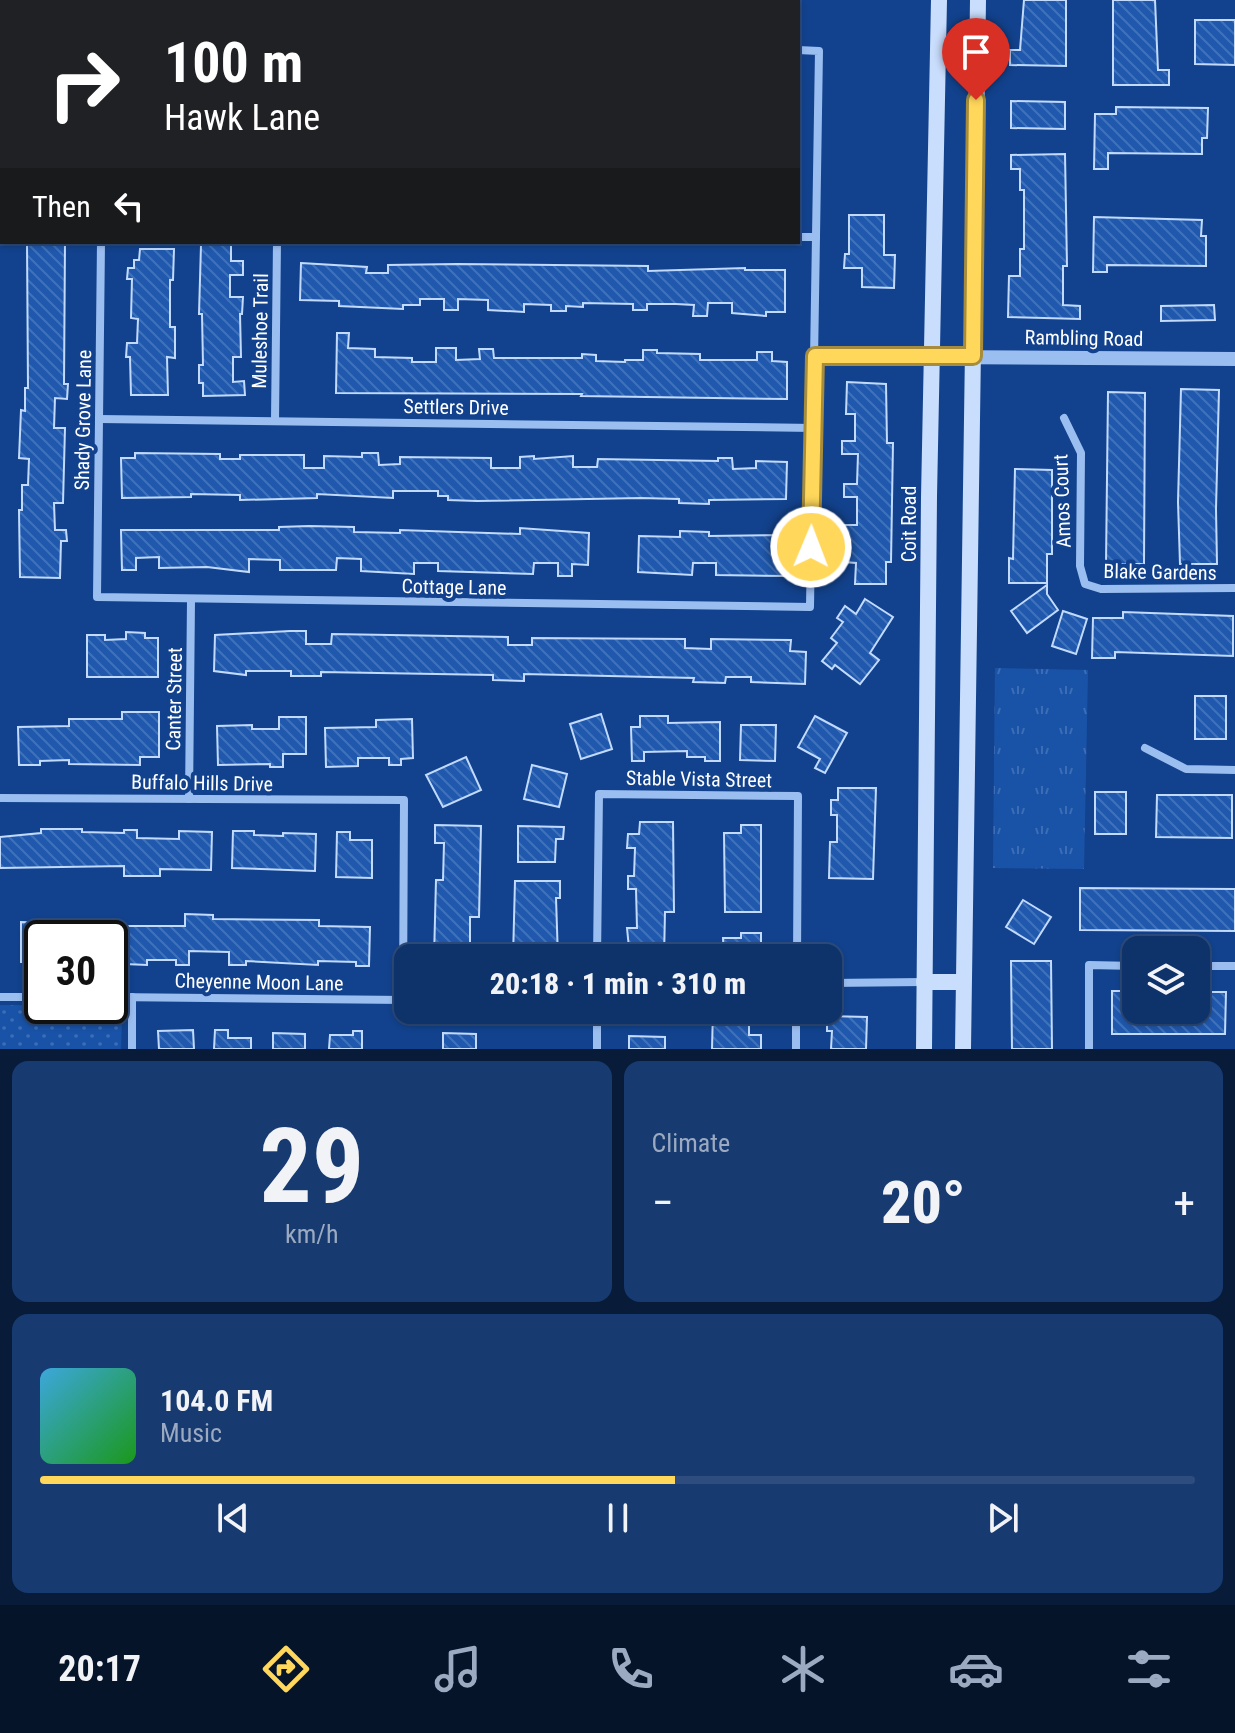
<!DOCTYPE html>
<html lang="en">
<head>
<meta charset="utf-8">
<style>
  body { margin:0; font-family:"Roboto Condensed",sans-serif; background:#173a70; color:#f1f3f6; height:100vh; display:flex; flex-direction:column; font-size:30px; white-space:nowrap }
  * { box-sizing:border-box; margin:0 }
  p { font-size:26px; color:#9baac1 }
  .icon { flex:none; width:44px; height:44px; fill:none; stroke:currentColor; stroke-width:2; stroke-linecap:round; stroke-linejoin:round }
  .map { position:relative; height:1049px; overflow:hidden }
  .side { display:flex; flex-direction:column; gap:12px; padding:12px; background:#081c3a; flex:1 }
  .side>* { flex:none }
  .hud { position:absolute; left:0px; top:0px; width:800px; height:244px; box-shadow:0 2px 6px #0004,0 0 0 2px #2e4d7e; background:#202124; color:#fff; overflow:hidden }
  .controls { position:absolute; left:1122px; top:936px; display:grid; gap:16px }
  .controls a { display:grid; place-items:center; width:88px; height:88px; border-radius:16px; background:#0e326a; box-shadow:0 2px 6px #0004,0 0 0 2px #2e4d7e; font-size:40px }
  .speed { position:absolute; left:24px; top:920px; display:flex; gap:16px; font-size:40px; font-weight:700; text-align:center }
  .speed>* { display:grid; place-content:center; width:104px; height:104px; border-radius:50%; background:#0e326a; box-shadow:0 2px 6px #0004,0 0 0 2px #2e4d7e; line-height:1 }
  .speed .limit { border:4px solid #111; border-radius:12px; background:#fff; color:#111 }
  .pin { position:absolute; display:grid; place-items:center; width:68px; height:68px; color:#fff; margin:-82px -34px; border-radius:50% 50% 50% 0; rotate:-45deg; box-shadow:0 0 8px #0007 }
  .pin .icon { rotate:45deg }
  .me { position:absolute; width:88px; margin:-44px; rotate:1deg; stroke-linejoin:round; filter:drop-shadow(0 0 6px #0008) }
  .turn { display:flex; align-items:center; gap:28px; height:168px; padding:0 32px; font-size:36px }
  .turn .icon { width:104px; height:104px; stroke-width:2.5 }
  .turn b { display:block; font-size:56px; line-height:68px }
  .then { display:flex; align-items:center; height:76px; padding:0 32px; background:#0003; gap:16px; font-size:30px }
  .big { font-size:60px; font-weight:800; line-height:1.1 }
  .side .card { flex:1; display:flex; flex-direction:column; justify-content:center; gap:12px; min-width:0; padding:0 28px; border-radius:16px; background:#173a70 }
  .side .dial { align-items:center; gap:0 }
  .dial b { font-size:104px; line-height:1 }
  .song { display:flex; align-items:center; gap:24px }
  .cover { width:96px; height:96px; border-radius:12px; background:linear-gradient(135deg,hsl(200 70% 55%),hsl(120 70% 35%)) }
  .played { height:8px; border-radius:4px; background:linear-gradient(90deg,#ffd75b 55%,#2e4d7e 55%) }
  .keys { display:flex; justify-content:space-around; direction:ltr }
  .heat { display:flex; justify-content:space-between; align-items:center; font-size:44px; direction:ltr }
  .side .tiles { flex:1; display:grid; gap:12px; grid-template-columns:1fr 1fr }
  .card:last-child { grid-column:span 2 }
  .trip { position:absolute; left:394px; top:944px; width:448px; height:80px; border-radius:16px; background:#0e326a; box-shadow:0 2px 6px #0004,0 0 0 2px #2e4d7e; font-weight:800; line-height:80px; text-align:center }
  .menu { display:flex; height:128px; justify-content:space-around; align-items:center; background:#06142a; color:#9baac1 }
  .menu .icon { width:56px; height:56px }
  .menu .current { color:#ffd75b }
  .menu b { font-size:36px; color:#f1f3f6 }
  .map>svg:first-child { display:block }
  .grass { fill:url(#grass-tufts) }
  .park { fill:url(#park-dots) }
  .building { fill:url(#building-back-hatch); stroke:#c1dafd; stroke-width:2 }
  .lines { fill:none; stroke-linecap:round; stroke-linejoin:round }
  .minor { stroke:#9bbef1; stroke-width:8 }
  .tertiary { stroke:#9bbef1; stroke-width:14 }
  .secondary { stroke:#c9ddfc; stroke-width:16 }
  .route-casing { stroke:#a68c3b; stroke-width:20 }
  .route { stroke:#ffd75b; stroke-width:14 }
  .labels { text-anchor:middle; stroke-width:8; stroke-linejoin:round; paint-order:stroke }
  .street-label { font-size:20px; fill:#fff; stroke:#12428d }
</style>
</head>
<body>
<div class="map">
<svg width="1235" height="1049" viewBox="0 0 1235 1049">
  <defs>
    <pattern id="grass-tufts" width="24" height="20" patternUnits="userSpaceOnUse" patternTransform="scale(2)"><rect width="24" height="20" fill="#1953a8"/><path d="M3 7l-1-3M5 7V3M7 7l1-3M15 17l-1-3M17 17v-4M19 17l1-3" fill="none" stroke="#3c6db5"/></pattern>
    <pattern id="park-dots" width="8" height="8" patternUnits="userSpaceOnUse" patternTransform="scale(2)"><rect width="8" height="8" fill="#1953a8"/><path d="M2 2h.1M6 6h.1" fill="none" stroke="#3c6db5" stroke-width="1.8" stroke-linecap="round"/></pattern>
    <pattern id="building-back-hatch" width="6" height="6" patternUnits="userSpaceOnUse" patternTransform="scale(2)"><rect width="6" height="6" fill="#1f58ad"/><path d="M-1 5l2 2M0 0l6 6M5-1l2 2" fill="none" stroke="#4171b9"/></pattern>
  </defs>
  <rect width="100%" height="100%" fill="#12428d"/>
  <path class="grass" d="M995,668L1088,670L1084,869L993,868Z"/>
  <path class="park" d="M0,1005L113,1006L122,1016L121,1049H0Z"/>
  <g class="building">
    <path d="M1024,0H1066V66L1010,65V50H1020Z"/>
    <path d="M1113,0H1155L1158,70H1169V85H1113Z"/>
    <path d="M1195,20H1235V65L1195,64Z"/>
    <path d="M1011,101L1065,102V129L1011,128Z"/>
    <path d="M1116,107L1208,108L1207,138H1202V154L1108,153V169H1094L1095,114H1116Z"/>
    <path d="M1065,154L1067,266H1063V305L1080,306V319L1008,317L1009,276H1020V249H1024V190H1020V169H1011V155Z"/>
    <path d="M849,215H884V255H895L894,288L862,287V268H844L845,254H849Z"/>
    <path d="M1094,217L1202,220L1201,236H1206V266L1107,265V272H1093Z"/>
    <path d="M27,242H65L64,384H68L67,399L55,398L54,428H65L63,503H54L55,530H66L67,541H61L60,578L20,577L19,510H22V485H28L29,459L19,458L21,410L25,411V388H28Z"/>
    <path d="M201,245H231V261H243V275H230V297H243L242,314H240L241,357H233V382L244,381L245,395L203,396V383H199V365H203L202,314H199Z"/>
    <path d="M140,249H174L173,280H170V327H175V358L167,357L168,395H131L130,357H126L127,343H137L138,319L131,318L132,279H127L128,268H134V260H139Z"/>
    <path d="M301,263L367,267L366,273H388V265L457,264L648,266V271L745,268V270H785V312H766V316L732,313V303H708L707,316H693L694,305L676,304H647V310H633V304L583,303V307L566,306V311H551V305L524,304V312L488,310V300L458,299V310H444V299H420V305H403V309L339,306V301L300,300Z"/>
    <path d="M1214,305L1215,320L1161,321V306Z"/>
    <path d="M337,333H349L348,348L375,349V357L412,358V362H436V348H456V360L480,359L479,349H493L494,358H582V354L596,355V361L625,362V360H643V350H657V353L700,354V360H757V352H772V361L787,362V399L581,396L582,394L336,393Z"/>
    <path d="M847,382L886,384L887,443H893L891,562H886V584H855L856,563L844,562V525H857V497H844V484H857L858,454H842V441H855V414H846Z"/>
    <path d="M1181,389L1219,390L1216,509L1217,564H1180L1178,502Z"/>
    <path d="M1108,392L1145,393L1144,564H1106Z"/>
    <path d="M135,453L220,454V459H240V455H304V468H324V456L362,457V453H378L379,465L400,464V457L491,458V468H520V457L534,456V459L573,456V467H597L598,459L718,461V458H732L733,469L756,468V461L787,462L786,499L709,500V504L679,503V499L641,498L477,501L448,500V496H438V491H393V498L317,494V498L240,500V495L191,494V497L122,498L121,458H135Z"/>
    <path d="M1015,469L1052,470V554H1047V583H1009V558L1013,559Z"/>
    <path d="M309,526L354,527V532L400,533V530L520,534V528L589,533L588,565L572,564V576H558V563H534L533,574L438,571V563H414V574L361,571V559L337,558L336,570H280V560L249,559V572L207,567L159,568V557L136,558V570H122L121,530H279V527Z"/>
    <path d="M680,531L709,532V536L786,535L785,576L716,575V563H693L692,575L638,572L639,536L680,537Z"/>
    <path d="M1047,585V594L1058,610L1027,633L1011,611Z"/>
    <path d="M865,599L893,617L870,653L879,660L860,684L835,665L832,669L822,661L837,643L831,638L843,622L837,618L845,606L856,614Z"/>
    <path d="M1063,611L1087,619L1076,654L1052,646Z"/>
    <path d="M1123,612L1233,616V656L1115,652V658H1092L1093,618H1123Z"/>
    <path d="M290,631H306V644H331L332,634L508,637V645H532V638L685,639V648L711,649V639L791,640L790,651L806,652L805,684L751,682V677H726L725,683L693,682L694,678L524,674V681L493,680V675L321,672V676H291V671H246V675L214,671L215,635Z"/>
    <path d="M126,632L145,633V638H158V677H87V635H105V640L126,639Z"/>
    <rect x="1195" y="696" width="31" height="43"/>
    <path d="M122,712H159V757H140V765L69,764V760L40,761V765H19L18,727L69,726V719H122Z"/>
    <path d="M601,714L612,749L581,759L570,724Z"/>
    <path d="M640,716H668V723L720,722V761H705V757H687V751L644,752V761H632L631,727H640Z"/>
    <path d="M815,716L847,733L825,773L815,768L820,759L798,747Z"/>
    <path d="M279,717H306V754H283V767H270V764L218,765L217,726L252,725V729H279Z"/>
    <path d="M412,719L413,758L401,759V765H389V758H358V766L326,767L325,728L376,727V720Z"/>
    <path d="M741,725H776L775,761L740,760Z"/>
    <path d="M466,757L481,790L443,807L426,775Z"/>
    <path d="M532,765L567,774L559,807L524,799Z"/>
    <path d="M838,788H876L873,879L829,878L830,842H837V815H831V800H838Z"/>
    <rect x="1095" y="792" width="31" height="42"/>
    <path d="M1157,795H1232V838L1156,837Z"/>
    <path d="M640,822H673L674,912H665L664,958H630L627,928H637L636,889H628V876H634L635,848H627L628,834H639Z"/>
    <path d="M435,825L481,826L479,917H470V958H434L436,880H443L444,843H435Z"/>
    <path d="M741,825H761V912H725L724,833H741Z"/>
    <path d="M518,826L564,827L563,839H556L555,862H518Z"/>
    <path d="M41,829H82V832L124,833V830H137V838L179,839V831L212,832L211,870L160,869V876H124V866L0,868V837L41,833Z"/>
    <path d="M233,831H254V835L283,836V833L316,834L315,871L232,868Z"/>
    <path d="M337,832H350V840H372V878L336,877Z"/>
    <path d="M515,881H560V898H556L558,958H513Z"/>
    <path d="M1080,888L1235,889V931L1080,930Z"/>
    <path d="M1023,900L1051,917L1034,944L1006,927Z"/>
    <path d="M185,914L213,915V919L319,920V926L370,927L369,966H356V962L318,961V965L246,961V965H229V952L189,951V965H176V960H147V965L125,964L126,926H185Z"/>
    <path d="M21,922L105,925V938H42V962H21Z"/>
    <path d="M741,933H761V958H724L723,938H741Z"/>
    <path d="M1011,961H1051L1052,1049H1012Z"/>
    <path d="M1112,991H1136V1010H1196V992H1226L1225,1034H1112Z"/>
    <path d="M713,1010H749V1035H761V1049H712Z"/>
    <path d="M827,1016L867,1017L866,1049H831L832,1031H827Z"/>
    <path d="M193,1030L194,1049H159L158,1031Z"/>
    <path d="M215,1030H228V1038H251V1049H214Z"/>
    <path d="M353,1031H362V1049H329L330,1035H353Z"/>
    <path d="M273,1033L305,1034V1049H273Z"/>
    <path d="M443,1033L476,1034V1049H443Z"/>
    <path d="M629,1036L665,1037V1049H629Z"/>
  </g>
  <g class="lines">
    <g class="minor">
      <path d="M641,2V0"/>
      <path d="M0,129H2"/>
      <path d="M798,237H816"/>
      <path d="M101,242L97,597L810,607L819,51L798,50"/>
      <path d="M815,356L933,357"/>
      <path d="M1064,418L1081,453L1080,566L1085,584L1101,589L1235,588"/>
      <path d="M99,419L814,428"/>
      <path d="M275,421L277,242"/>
      <path d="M1145,748L1186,769L1235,770"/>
      <path d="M0,798L404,800L403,1000"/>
      <path d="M189,799L191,600"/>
      <path d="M597,958L599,794L798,796L797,958"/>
      <path d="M1196,966H1235"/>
      <path d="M828,983L924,982"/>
      <path d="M0,997H42"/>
      <path d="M110,997L405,1000"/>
      <path d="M132,1049V997"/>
      <path d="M597,1049V1010"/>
      <path d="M796,1049V1010"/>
      <path d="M1089,1049V965L1136,966"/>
    </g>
    <path class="tertiary" d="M933,357L1235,359"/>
    <g class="secondary">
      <path d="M924,982H963"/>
      <path d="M924,1049L929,497L939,0"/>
      <path d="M963,1049L978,0"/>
    </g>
  </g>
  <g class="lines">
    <g class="route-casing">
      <path id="route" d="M811,547L815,356H973L976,100"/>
    </g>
    <use href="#route" class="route"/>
  </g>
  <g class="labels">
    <g class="street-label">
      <text transform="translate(260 331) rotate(-89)" y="7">Muleshoe Trail</text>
      <text transform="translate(1084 338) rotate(1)" y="7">Rambling Road</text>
      <text transform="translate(456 407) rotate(1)" y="7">Settlers Drive</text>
      <text transform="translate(83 420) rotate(-89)" y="7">Shady Grove Lane</text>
      <text transform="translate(1062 501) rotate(-92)" y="7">Amos Court</text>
      <text transform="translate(909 524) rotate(-90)" y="7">Coit Road</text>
      <text transform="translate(1160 572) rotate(1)" y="7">Blake Gardens</text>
      <text transform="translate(454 587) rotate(1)" y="7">Cottage Lane</text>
      <text transform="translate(174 699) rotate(-89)" y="7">Canter Street</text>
      <text transform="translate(699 779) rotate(1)" y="7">Stable Vista Street</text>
      <text transform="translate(202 783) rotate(1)" y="7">Buffalo Hills Drive</text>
      <text transform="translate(259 982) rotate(1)" y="7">Cheyenne Moon Lane</text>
    </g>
  </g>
</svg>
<div class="controls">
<a><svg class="icon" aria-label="layers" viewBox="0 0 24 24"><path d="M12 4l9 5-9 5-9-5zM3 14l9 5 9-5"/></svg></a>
</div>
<div class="speed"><div class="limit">30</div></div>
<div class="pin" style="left:976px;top:100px;background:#d93025"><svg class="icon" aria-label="arrive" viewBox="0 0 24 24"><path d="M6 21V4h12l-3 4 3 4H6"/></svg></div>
<svg class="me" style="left:811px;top:547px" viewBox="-20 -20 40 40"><circle r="17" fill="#ffd75b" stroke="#fff" stroke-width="3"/><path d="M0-11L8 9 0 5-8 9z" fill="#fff"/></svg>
<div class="trip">20:18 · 1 min · 310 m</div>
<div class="hud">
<div class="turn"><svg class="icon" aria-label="right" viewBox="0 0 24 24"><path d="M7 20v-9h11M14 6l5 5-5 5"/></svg><div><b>100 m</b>Hawk Lane</div></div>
<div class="then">Then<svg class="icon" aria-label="left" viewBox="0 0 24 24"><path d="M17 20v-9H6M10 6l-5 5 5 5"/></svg></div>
</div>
</div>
<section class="side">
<div class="tiles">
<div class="card dial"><b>29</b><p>km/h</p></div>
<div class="card"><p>Climate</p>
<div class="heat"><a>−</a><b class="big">20°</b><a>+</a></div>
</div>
<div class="card">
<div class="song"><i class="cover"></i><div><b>104.0 FM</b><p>Music</p></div></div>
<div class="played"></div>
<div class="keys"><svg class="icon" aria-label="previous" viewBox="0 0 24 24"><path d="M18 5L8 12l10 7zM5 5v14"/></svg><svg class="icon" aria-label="pause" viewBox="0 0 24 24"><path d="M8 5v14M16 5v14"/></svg><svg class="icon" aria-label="next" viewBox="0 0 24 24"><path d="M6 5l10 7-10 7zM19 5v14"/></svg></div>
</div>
</div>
</section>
<nav class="menu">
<b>20:17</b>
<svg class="icon current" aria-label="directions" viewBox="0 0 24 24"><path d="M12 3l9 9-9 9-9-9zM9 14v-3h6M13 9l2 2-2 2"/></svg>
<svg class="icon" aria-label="music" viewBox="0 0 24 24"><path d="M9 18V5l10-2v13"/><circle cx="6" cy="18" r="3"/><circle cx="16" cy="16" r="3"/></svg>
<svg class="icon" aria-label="phone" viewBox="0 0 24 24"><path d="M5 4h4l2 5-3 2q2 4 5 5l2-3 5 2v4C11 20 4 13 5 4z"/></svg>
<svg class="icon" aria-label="climate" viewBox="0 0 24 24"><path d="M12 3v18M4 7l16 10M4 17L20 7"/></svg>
<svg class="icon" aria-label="car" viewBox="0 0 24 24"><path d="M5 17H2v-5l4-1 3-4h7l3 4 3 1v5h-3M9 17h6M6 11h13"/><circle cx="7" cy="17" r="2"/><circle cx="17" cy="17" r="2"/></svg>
<svg class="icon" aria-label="filters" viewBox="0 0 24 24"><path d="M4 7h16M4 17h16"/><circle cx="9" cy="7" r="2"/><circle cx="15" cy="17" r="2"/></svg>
</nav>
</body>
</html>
